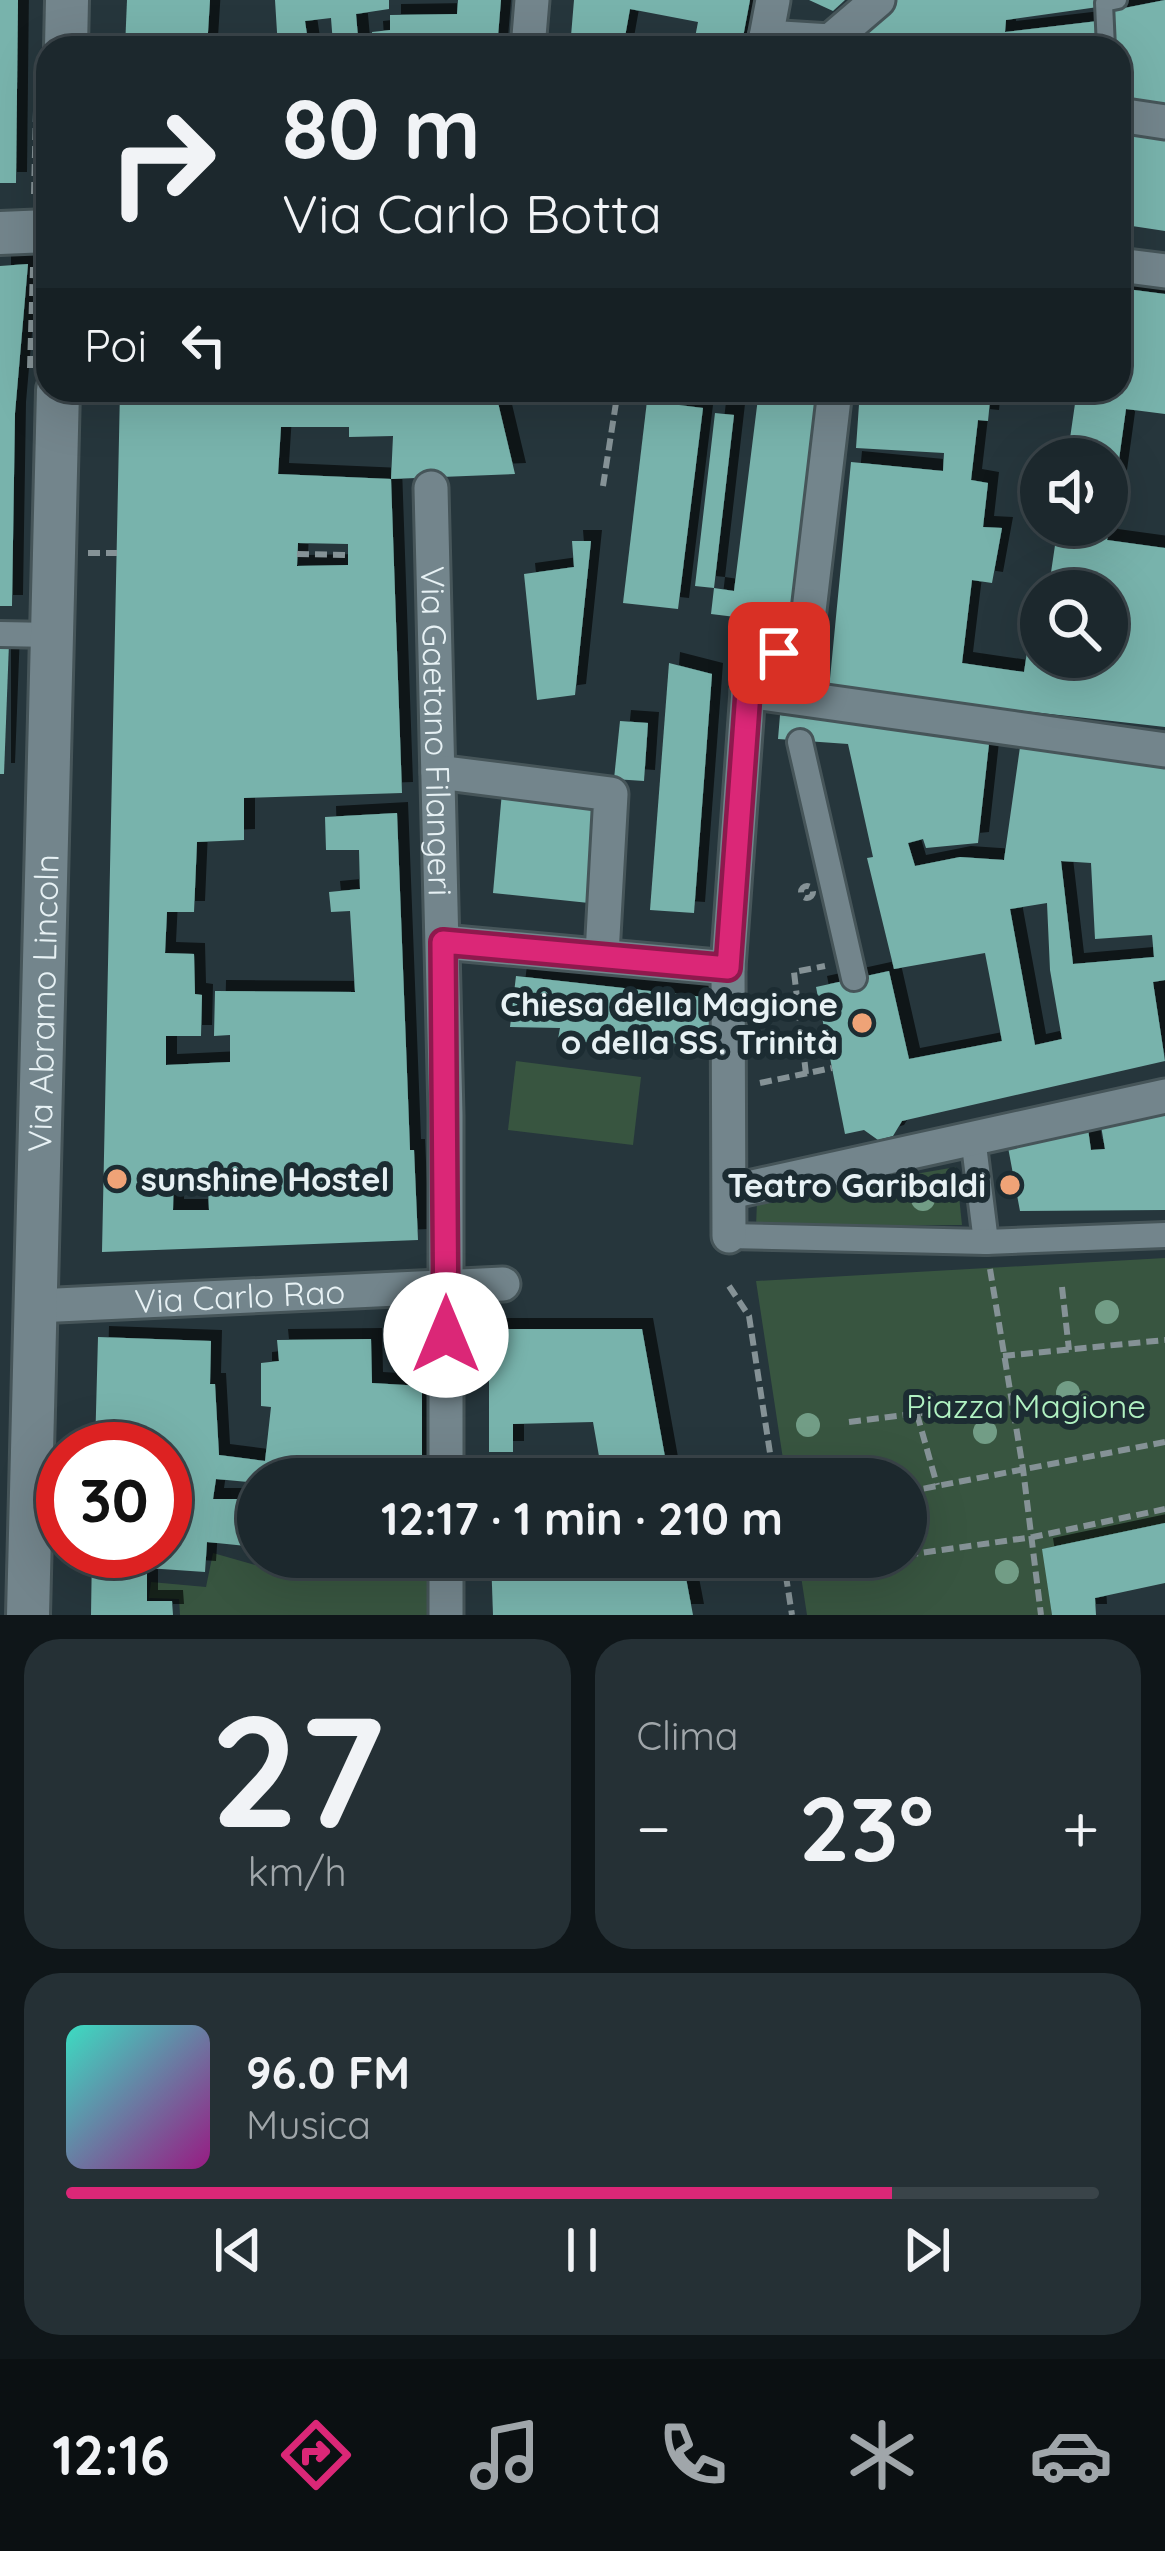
<!DOCTYPE html>
<html lang="it">
<head>
<meta charset="utf-8">
<style>
  body { margin:0; font-family:Quicksand,sans-serif; background:#253035; color:#f1f3f6; height:100vh; display:flex; flex-direction:column; font-size:45px; white-space:nowrap }
  * { box-sizing:border-box; margin:0 }
  p { font-size:39px; color:#a0a6aa }
  .icon { flex:none; width:66px; height:66px; fill:none; stroke:currentColor; stroke-width:2; stroke-linecap:round; stroke-linejoin:round }
  .map { position:relative; height:1615px; overflow:hidden }
  .details { display:flex; flex-direction:column; gap:24px; padding:24px; background:#0f1619; flex:1 }
  .details>* { flex:none }
  .hud { position:absolute; left:36px; top:36px; width:1095px; height:366px; border-radius:36px; box-shadow:0 12px 48px #0002,0 0 0 3px #3a4449; background:#1c282d; color:#f1f3f6; overflow:hidden }
  .buttons { position:absolute; left:1020px; top:438px; display:grid; gap:24px }
  .buttons a { display:grid; place-items:center; width:108px; height:108px; border-radius:50%; background:#1c282d; box-shadow:0 12px 48px #0002,0 0 0 3px #3a4449; font-size:60px }
  .speed { position:absolute; left:36px; top:1422px; display:flex; gap:24px; font-size:60px; font-weight:700; text-align:center }
  .speed>* { display:grid; place-content:center; width:156px; height:156px; border-radius:50%; background:#1c282d; box-shadow:0 12px 48px #0002,0 0 0 3px #3a4449; line-height:1 }
  .speed .limit { border:18px solid #d22; background:#fff; color:#111 }
  .pin { position:absolute; display:grid; place-items:center; width:102px; height:102px; color:#fff; margin:-51px; border-radius:24px; box-shadow:0 6px 18px #0006 }
  .me { position:absolute; width:132px; margin:-66px; rotate:0deg; stroke-linejoin:round; filter:drop-shadow(0 0 9px #0008) }
  .turn { display:flex; align-items:center; gap:42px; height:252px; padding:0 48px; font-size:54px }
  .turn .icon { width:156px; height:156px; stroke-width:2.5 }
  .turn b { display:block; font-size:84px; line-height:102px }
  .then { display:flex; align-items:center; height:114px; padding:0 48px; background:#0003; gap:24px; font-size:45px }
  .big { font-size:90px; font-weight:700; line-height:1.1 }
  .details .card { flex:1; display:flex; flex-direction:column; justify-content:center; gap:18px; min-width:0; padding:0 42px; border-radius:36px; background:#253035 }
  .details .dial { align-items:center; gap:0 }
  .dial b { font-size:156px; line-height:1 }
  .song { display:flex; align-items:center; gap:36px }
  .cover { width:144px; height:144px; border-radius:18px; background:linear-gradient(135deg,hsl(170 70% 55%),hsl(310 70% 35%)) }
  .played { height:12px; border-radius:6px; background:linear-gradient(90deg,#db2777 80%,#3a4449 80%) }
  .keys { display:flex; justify-content:space-around; direction:ltr }
  .heat { display:flex; justify-content:space-between; align-items:center; font-size:66px; direction:ltr }
  .details .tiles { flex:1; display:grid; gap:24px; grid-template-columns:1fr 1fr }
  .card:last-child { grid-column:span 2 }
  .trip { position:absolute; left:237px; top:1458px; width:690px; height:120px; border-radius:60px; background:#1c282d; box-shadow:0 12px 48px #0002,0 0 0 3px #3a4449; font-weight:700; line-height:120px; text-align:center }
  .tabs { display:flex; height:192px; justify-content:space-around; align-items:center; background:#0b1012; color:#a0a6aa }
  .tabs .icon { width:84px; height:84px }
  .tabs .selected { color:#db2777 }
  .tabs b { font-size:54px; color:#f1f3f6 }
  .map>svg:first-child { display:block }
  .green { fill:#385540 }
  .building { fill:#78b3ac; fill-rule:evenodd; filter:url(#shadow) }
  .lines { fill:none; stroke-linecap:round; stroke-linejoin:round }
  .service-casing { stroke:#465559; stroke-width:22 }
  .pedestrian-casing { stroke:#465559; stroke-width:30 }
  .minor-casing { stroke:#465559; stroke-width:39 }
  .tertiary-casing { stroke:#465559; stroke-width:48 }
  .path { stroke:#859296; stroke-width:6; stroke-dasharray:12 6; stroke-linecap:butt }
  .service { stroke:#73858c; stroke-width:16 }
  .pedestrian { stroke:#73858c; stroke-width:24 }
  .minor { stroke:#73858c; stroke-width:33 }
  .tertiary { stroke:#73858c; stroke-width:42 }
  .tree { fill:#729d86 }
  .route-casing { stroke:#8e194d; stroke-width:30 }
  .route { stroke:#db2777; stroke-width:21 }
  .poi-dot { fill:#efa377; stroke:#1c2c32; stroke-width:4.5 }
  .labels { text-anchor:middle; stroke-width:12; stroke-linejoin:round; paint-order:stroke }
  .street-label { font-size:33px; fill:#e7f1f4; stroke:#1c2c32 }
  .poi-label { font-size:33px; font-weight:bold; fill:#e7f1f4; stroke:#1c2c32; text-anchor:end }
  .park-label { font-size:33px; fill:#b1f2c2; stroke:#1c2c32 }
</style>
</head>
<body>
<div class="map">
<svg width="1165" height="1615" viewBox="0 0 1165 1615">
  <defs>
    <filter id="shadow"><feDropShadow dx="11" dy="-11" stdDeviation="0" flood-color="#0009"/></filter>
  </defs>
  <rect width="100%" height="100%" fill="#26363c"/>
  <g class="green">
    <path d="M516,1061L641,1077L633,1145L508,1130Z"/>
    <path d="M956,1167L962,1225L756,1227L757,1201Z"/>
    <path d="M1165,1258V1523L1043,1549L1052,1615H807L798,1557H906V1479H786L756,1281Z"/>
    <path d="M213,1553L259,1566L261,1557H431L433,1615H180L179,1599L149,1598L151,1582L206,1587Z"/>
  </g>
  <g class="building">
    <path d="M0,0H18L16,183H0Z"/>
    <path d="M127,0H210L207,48H125Z"/>
    <path d="M275,0H389V9L356,14L359,48H323V45L333,44L331,18L305,21L309,48H278Z"/>
    <path d="M458,0H501L497,48H373L372,32L390,30V15L457,14Z"/>
    <path d="M574,0H750L741,48H693L698,22L630,9L623,48H570Z"/>
    <path d="M809,0H845L833,11Z"/>
    <path d="M897,0H1098V7L1006,20L1005,32L1098,21L1100,48H842Z"/>
    <path d="M1165,0V107L1119,100V48H1113L1109,11Z"/>
    <path d="M1119,122L1165,129V231L1119,224Z"/>
    <path d="M28,264L15,413L12,606H0V266Z"/>
    <path d="M1119,288L1165,294V414L1126,409L1110,524L1107,459H1067L1077,390H1119Z"/>
    <path d="M120,390H212L211,400L254,401V390H495L515,474L391,479L402,793L244,798V840L197,842L194,912H167L165,953L194,954L195,994L202,995L201,1036H166V1065L230,1062V1035L214,1036L215,991L355,992L350,911L331,912L329,892L360,889L359,850H326L325,817L397,813L410,1150H414L418,1240L102,1252ZM281,427H349V437L393,436L391,479L278,474ZM298,543L348,544V565L297,566ZM174,1169H207L209,1210H173Z"/>
    <path d="M759,390H823L792,624L711,614L714,588L695,586L715,413L734,415L714,588L734,591Z"/>
    <path d="M860,390L924,394V390H991L988,421L978,420L971,480L988,483L983,527L1002,528L992,583L972,580L962,663L1024,672L1037,586H1049L1058,525H1110L1107,540L1165,548V727L829,689L851,462L943,471L944,453L856,448ZM1041,591H1107V657H1041Z"/>
    <path d="M647,401L703,408L678,609L623,603Z"/>
    <path d="M572,541H591L575,695L537,700L524,574L574,567Z"/>
    <path d="M0,643H9L4,774H0Z"/>
    <path d="M669,663L712,674L694,913L650,910Z"/>
    <path d="M780,715L990,735L978,843L926,848L923,839L908,843L915,866L960,857L1004,860L1021,740L1075,745L1074,756L1165,767V980L1153,982L1165,1061L902,1121L893,1136L878,1140L864,1130L845,1134L816,987L889,971L909,1059L1002,1041L985,953L894,969L867,858L873,857L848,744L778,739ZM1061,861L1091,863L1095,939L1152,935L1154,957L1073,964ZM1047,903L1050,970L1062,1039L1035,1045L1010,909Z"/>
    <path d="M620,721L648,723L644,781L614,779Z"/>
    <path d="M502,792L603,802L589,903L493,893Z"/>
    <path d="M516,976L713,998L707,1050L657,1040L656,1050L558,1039L560,1028L510,1027Z"/>
    <path d="M1165,1113V1210L1020,1211L1007,1142L1088,1129L1091,1150L1105,1149L1101,1126Z"/>
    <path d="M489,1329H642L669,1479H603L593,1422L513,1424V1452H489Z"/>
    <path d="M98,1337L211,1341L210,1384H215L219,1455L265,1461L271,1407L261,1406V1363L279,1361L277,1340L371,1339L372,1383L422,1386V1479H258V1483L216,1479L213,1499H258L257,1547L207,1542L205,1572L147,1568V1601H172L173,1615H91L92,1551H165L171,1460L165,1459V1449H95Z"/>
    <rect x="477" y="1473" width="29" height="6"/>
    <path d="M1165,1523V1583L1095,1598L1096,1615H1052L1042,1549Z"/>
    <path d="M491,1557H682L693,1615H493Z"/>
  </g>
  <g class="lines">
    <g class="service-casing">
      <path id="service" d="M1106,48L1104,3L1118,0"/>
    </g>
    <g class="pedestrian-casing">
      <g id="pedestrian">
        <path d="M0,634L52,635"/>
        <path d="M800,742L854,978"/>
        <path d="M973,1137L986,1242"/>
        <path d="M729,1236L986,1242L1165,1235"/>
      </g>
    </g>
    <g class="minor-casing">
      <g id="minor">
        <path d="M766,37L830,41L878,0"/>
        <path d="M528,48L532,0"/>
        <path d="M764,48L773,0"/>
        <path d="M1119,115L1165,122"/>
        <path d="M1119,265L1165,271"/>
        <path id="s1" d="M431,488L446,1115V1479"/>
        <path d="M748,691L1165,750"/>
        <path d="M438,772L611,794L602,954"/>
        <path d="M443,942L728,968"/>
        <path d="M730,1192L1165,1096"/>
        <path d="M729,1236L728,968L748,691L753,671L806,636L835,390"/>
        <path id="s2" d="M36,1306L503,1284"/>
        <path d="M446,1615V1557"/>
      </g>
    </g>
    <g class="tertiary-casing">
      <g id="tertiary">
        <path d="M66,48L67,0"/>
        <path d="M0,233L48,231"/>
        <path id="s3" d="M28,1615L58,390"/>
      </g>
    </g>
    <g class="path">
      <path d="M34,194L37,69"/>
      <path d="M30,368L33,267"/>
      <path d="M603,486L618,390"/>
      <path d="M88,553H117"/>
      <path d="M297,554L348,555"/>
      <circle cx="807" cy="892" r="6"/>
      <path d="M806,1074L794,972L825,966"/>
      <path d="M760,1083L832,1068"/>
      <path d="M990,1269L1023,1469L1041,1615"/>
      <path d="M729,1286L749,1316L774,1479"/>
      <path d="M1062,1287L1069,1350"/>
      <path d="M1003,1356L1165,1340"/>
      <path d="M917,1414L937,1485"/>
      <path d="M849,1422L1010,1402"/>
      <path d="M906,1492L1165,1442"/>
      <path d="M906,1555L1033,1537L1165,1509"/>
      <path d="M783,1557L792,1615"/>
      <path d="M784,1573L894,1557"/>
    </g>
    <use href="#service" class="service"/>
    <use href="#pedestrian" class="pedestrian"/>
    <use href="#minor" class="minor"/>
    <use href="#tertiary" class="tertiary"/>
  </g>
  <g class="tree">
    <circle cx="923" cy="1199" r="12"/>
    <circle cx="1107" cy="1312" r="12"/>
    <circle cx="1068" cy="1393" r="12"/>
    <circle cx="808" cy="1425" r="12"/>
    <circle cx="985" cy="1432" r="12"/>
    <circle cx="1007" cy="1572" r="12"/>
  </g>
  <g class="lines">
    <g class="route-casing">
      <path id="route" d="M446,1335L443,942L728,968L748,692L753,671L779,653"/>
    </g>
    <use href="#route" class="route"/>
  </g>
  <g class="poi-dot">
    <circle cx="862" cy="1023" r="12"/>
    <circle cx="117" cy="1179" r="12"/>
    <circle cx="1010" cy="1185" r="12"/>
  </g>
  <g class="labels">
    <g class="street-label">
      <text dy="12" stroke="none"><textPath href="#s1" startOffset="243">Via Gaetano Filangeri</textPath></text>
      <text dy="12" stroke="none"><textPath href="#s3" startOffset="612">Via Abramo Lincoln</textPath></text>
      <text dy="12" stroke="none"><textPath href="#s2" startOffset="204">Via Carlo Rao</textPath></text>
    </g>
    <g class="poi-label">
      <text x="838" y="1016">Chiesa della Magione<tspan x="838" dy="38">o della SS. Trinità</tspan></text>
      <text x="141" y="1191" text-anchor="start">sunshine Hostel</text>
      <text x="986" y="1197">Teatro Garibaldi</text>
    </g>
    <g class="park-label">
      <text x="1026" y="1418">Piazza Magione</text>
    </g>
  </g>
</svg>
<div class="buttons">
<a><svg class="icon" aria-label="sound" viewBox="0 0 24 24"><path d="M4 9h4l5-4v14l-5-4H4zM17 9q2 3 0 6"/></svg></a>
<a><svg class="icon" aria-label="search" viewBox="0 0 24 24"><circle cx="10" cy="10" r="6"/><path d="M15 15l6 6"/></svg></a>
</div>
<div class="speed"><div class="limit">30</div></div>
<div class="pin" style="left:779px;top:653px;background:#d93025"><svg class="icon" aria-label="arrive" viewBox="0 0 24 24"><path d="M6 21V4h12l-3 4 3 4H6"/></svg></div>
<svg class="me" style="left:446px;top:1335px" viewBox="-20 -20 40 40"><circle r="19" fill="#fff"/><path d="M0-13L10 11 0 6-10 11z" fill="#db2777"/></svg>
<div class="trip">12:17 · 1 min · 210 m</div>
<div class="hud">
<div class="turn"><svg class="icon" aria-label="right" viewBox="0 0 24 24"><path d="M7 20v-9h11M14 6l5 5-5 5"/></svg><div><b>80 m</b>Via Carlo Botta</div></div>
<div class="then">Poi<svg class="icon" aria-label="left" viewBox="0 0 24 24"><path d="M17 20v-9H6M10 6l-5 5 5 5"/></svg></div>
</div>
</div>
<section class="details">
<div class="tiles">
<div class="card dial"><b>27</b><p>km/h</p></div>
<div class="card"><p>Clima</p>
<div class="heat"><a>−</a><b class="big">23°</b><a>+</a></div>
</div>
<div class="card">
<div class="song"><i class="cover"></i><div><b>96.0 FM</b><p>Musica</p></div></div>
<div class="played"></div>
<div class="keys"><svg class="icon" aria-label="previous" viewBox="0 0 24 24"><path d="M18 5L8 12l10 7zM5 5v14"/></svg><svg class="icon" aria-label="pause" viewBox="0 0 24 24"><path d="M8 5v14M16 5v14"/></svg><svg class="icon" aria-label="next" viewBox="0 0 24 24"><path d="M6 5l10 7-10 7zM19 5v14"/></svg></div>
</div>
</div>
</section>
<nav class="tabs">
<b>12:16</b>
<svg class="icon selected" aria-label="directions" viewBox="0 0 24 24"><path d="M12 3l9 9-9 9-9-9zM9 14v-3h6M13 9l2 2-2 2"/></svg>
<svg class="icon" aria-label="music" viewBox="0 0 24 24"><path d="M9 18V5l10-2v13"/><circle cx="6" cy="18" r="3"/><circle cx="16" cy="16" r="3"/></svg>
<svg class="icon" aria-label="phone" viewBox="0 0 24 24"><path d="M5 4h4l2 5-3 2q2 4 5 5l2-3 5 2v4C11 20 4 13 5 4z"/></svg>
<svg class="icon" aria-label="climate" viewBox="0 0 24 24"><path d="M12 3v18M4 7l16 10M4 17L20 7"/></svg>
<svg class="icon" aria-label="car" viewBox="0 0 24 24"><path d="M5 17H2v-5l4-1 3-4h7l3 4 3 1v5h-3M9 17h6M6 11h13"/><circle cx="7" cy="17" r="2"/><circle cx="17" cy="17" r="2"/></svg>
</nav>
</body>
</html>
